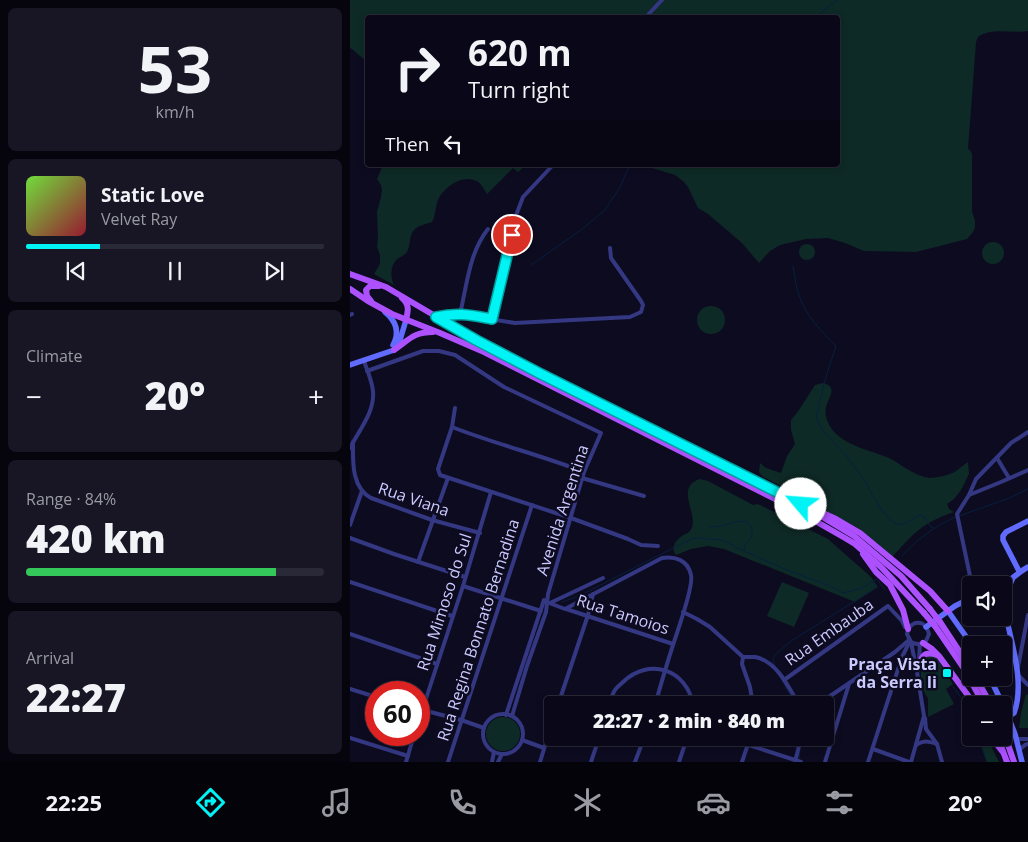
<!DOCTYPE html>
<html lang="en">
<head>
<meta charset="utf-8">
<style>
  body { margin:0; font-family:"Open Sans",sans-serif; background:#181625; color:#f1f3f6; height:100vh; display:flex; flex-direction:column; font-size:19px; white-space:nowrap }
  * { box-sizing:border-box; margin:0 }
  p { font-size:16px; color:#999aa2 }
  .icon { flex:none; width:28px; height:28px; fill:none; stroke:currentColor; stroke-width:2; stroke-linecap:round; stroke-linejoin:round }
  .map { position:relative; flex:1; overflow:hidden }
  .panel { display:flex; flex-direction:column; gap:8px; padding:8px; background:#06040d; width:350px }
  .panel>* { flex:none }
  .banner { position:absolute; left:15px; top:15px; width:475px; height:152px; border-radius:5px; box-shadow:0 2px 8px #0003,0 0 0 1px #2a2937; background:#0a0818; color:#f1f3f6; overflow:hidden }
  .buttons { position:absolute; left:612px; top:576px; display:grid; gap:10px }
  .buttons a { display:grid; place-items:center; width:50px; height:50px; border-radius:5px; background:#0a0818; box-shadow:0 2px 8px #0003,0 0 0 1px #2a2937; font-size:25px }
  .speed { position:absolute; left:15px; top:681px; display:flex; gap:10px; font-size:25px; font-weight:700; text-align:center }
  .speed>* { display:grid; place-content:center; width:65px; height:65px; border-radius:50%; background:#0a0818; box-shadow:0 2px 8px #0003,0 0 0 1px #2a2937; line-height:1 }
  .speed .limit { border:8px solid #d22; background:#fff; color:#111 }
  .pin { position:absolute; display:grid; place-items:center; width:42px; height:42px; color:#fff; margin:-21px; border:2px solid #fff; border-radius:50%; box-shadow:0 1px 5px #0007 }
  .me { position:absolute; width:55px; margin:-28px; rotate:297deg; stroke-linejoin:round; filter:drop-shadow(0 0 4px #0008) }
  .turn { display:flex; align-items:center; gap:18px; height:105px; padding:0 20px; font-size:22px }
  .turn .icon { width:65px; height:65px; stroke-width:2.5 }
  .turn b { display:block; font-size:35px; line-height:42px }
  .then { display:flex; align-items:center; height:48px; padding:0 20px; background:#0003; gap:10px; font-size:19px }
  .big { font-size:38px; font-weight:800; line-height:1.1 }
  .panel .card { flex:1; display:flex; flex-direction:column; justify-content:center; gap:8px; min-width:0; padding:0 18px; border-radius:8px; background:#181625 }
  .panel .dial { align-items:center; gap:0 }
  .dial b { font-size:65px; line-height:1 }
  .song { display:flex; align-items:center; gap:15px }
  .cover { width:60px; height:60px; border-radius:8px; background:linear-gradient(135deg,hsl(100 70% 55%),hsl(350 70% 35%)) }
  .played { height:5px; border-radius:2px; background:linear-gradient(90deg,#00f4f5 25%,#2a2937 25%) }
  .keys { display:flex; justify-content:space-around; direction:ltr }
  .heat { display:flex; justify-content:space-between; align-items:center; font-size:28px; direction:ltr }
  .charge { height:8px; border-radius:4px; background:linear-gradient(90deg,#34c759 84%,#2a2937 0) }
  .trip { position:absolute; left:194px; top:696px; width:290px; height:50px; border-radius:5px; background:#0a0818; box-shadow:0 2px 8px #0003,0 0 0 1px #2a2937; font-weight:800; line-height:50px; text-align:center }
  .tab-bar { display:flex; height:80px; justify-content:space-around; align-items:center; background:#04030a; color:#999aa2 }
  .tab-bar .icon { width:35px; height:35px }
  .tab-bar .current { color:#00f4f5 }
  .tab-bar b { font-size:22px; color:#f1f3f6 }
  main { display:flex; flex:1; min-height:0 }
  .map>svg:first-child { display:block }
  .green { fill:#0e2a26 }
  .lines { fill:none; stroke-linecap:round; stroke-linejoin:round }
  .stream { stroke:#06203e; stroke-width:1 }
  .street { stroke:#343882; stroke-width:4 }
  .secondary { stroke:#616cff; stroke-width:5.5 }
  .primary { stroke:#ad51ff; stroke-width:6 }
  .primary-bridge { stroke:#ad51ff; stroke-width:6 }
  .route-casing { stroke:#009f9f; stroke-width:12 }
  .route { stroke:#00f4f5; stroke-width:9 }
  .poi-dot { fill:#00f4f5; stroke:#0d0b20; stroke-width:2 }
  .labels { text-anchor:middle; stroke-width:5; stroke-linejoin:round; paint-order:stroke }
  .street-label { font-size:16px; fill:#cbcaff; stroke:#0d0b20 }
  .poi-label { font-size:16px; font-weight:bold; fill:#cbcaff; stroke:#0d0b20; text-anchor:end }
</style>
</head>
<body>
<main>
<section class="panel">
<div class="card dial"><b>53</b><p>km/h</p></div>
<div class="card">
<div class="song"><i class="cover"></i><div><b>Static Love</b><p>Velvet Ray</p></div></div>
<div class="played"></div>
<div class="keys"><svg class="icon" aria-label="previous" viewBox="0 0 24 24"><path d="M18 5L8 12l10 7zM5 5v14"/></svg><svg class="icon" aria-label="pause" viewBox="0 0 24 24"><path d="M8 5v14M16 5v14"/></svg><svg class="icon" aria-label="next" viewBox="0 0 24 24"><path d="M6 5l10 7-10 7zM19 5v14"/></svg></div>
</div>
<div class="card"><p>Climate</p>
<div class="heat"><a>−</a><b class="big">20°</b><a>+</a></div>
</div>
<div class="card"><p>Range · 84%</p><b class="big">420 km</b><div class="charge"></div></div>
<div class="card"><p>Arrival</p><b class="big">22:27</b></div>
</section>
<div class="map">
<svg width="678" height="762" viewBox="0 0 678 762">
  <rect width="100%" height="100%" fill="#0d0b20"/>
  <g class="green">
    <path d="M0,0H678V31C661,34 643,27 628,37L626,42L618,149L620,150L622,154V211L625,221V227L623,232L617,239L566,252L514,251L495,243L478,238L456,239L430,245L420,251L409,263L392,243L358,214L348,208L338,187L333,181L325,175L302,168L298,165H488V18H18L17,62L2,49L0,48Z"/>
    <path d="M33,165H176L168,172L163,168L137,194C134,189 131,182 124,180C111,175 93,188 88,200C85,207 86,215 82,222C70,226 62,226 60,241C59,244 59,249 57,252C54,256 50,257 47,259C40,266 40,277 44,285L24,274L30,264V255L27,247L28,238L27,212L31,197L32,190L31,185L27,179Z"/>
    <circle cx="643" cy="253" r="11"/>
    <circle cx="457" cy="252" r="8"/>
    <circle cx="361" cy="320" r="14"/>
    <path d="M473,383C489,387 478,398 476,407C475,411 476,419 478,422C486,444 520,450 539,458C551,464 566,477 580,478C587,478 600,475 606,471C610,468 614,465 618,462L619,474L611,490L604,499L597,504L599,509L604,512C572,523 564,533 542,557L506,527L412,476L409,472L410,463L416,468L431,473L437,456L445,444L441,430V420L449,410L465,385Z"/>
    <path d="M350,479L358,481L403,505L407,504L410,505L478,539L521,577L528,587L505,602L374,549L358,546L341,549L326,555C320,548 326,540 332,536C334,534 337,534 339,532C353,518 322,488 350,479Z"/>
    <path d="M432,582L459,593L444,627L417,616Z"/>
    <path d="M578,656C590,655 589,661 593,669C595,674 600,679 603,684L596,689L604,704L578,717V698C570,689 570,674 572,662Z"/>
    <path d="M676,694L678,695V728H669L671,713Z"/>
    <circle cx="153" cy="734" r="17"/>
    <path d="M628,738H637L649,762H637Z"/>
  </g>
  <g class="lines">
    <g class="stream">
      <path d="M464,18L487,0"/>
      <path d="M181,265L231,230L254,211L269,189L280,165"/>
      <path d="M443,266C445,277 446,288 450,298C457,317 472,332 486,346C480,364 474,382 470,401C469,407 466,413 467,420C469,430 491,449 498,458C503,464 507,471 512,477C521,490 535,525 552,525L570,515L574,517L581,527L584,528"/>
      <path d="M609,516L657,499L678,489"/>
      <path d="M360,527C366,527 371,526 376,525C385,522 402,516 402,531C402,538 399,541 395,544L394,550"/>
      <path d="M552,556C567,539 584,527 605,517"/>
      <path d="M212,602L229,596L333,543L345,538L373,540L387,548L439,571L478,585L493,593L512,588L527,579L535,590"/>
      <path d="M425,666L423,660L425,655L441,641L518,593L525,587L523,582"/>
      <path d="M432,680L445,705"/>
      <path d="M603,687L613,700L621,716"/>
      <path d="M629,738L637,762"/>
      <path d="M449,760L450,749"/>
    </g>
    <g class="street">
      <path d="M295,18L312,0"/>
      <path d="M110,314C117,285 119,253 138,229"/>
      <path d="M0,315L2,314"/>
      <path d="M86,317L98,314H110L165,323L280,317L291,312L293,305L291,301L261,258L260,248"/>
      <path d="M142,319L165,218L173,197L203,165"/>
      <path d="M17,371L73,351H89L105,355L154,387L251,433L234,472L198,594L196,612L177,666L162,716"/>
      <path d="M105,408L102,427L88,469L90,475L221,518L278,539L291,545L308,546"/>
      <path d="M102,427C145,444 191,455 234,472"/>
      <path d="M3,442C3,461 1,487 21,498L82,520L130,533"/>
      <path d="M0,448C9,430 25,412 23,391C22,381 17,370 14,361"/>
      <path d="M647,458L659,478"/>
      <path d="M232,478L294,496"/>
      <path d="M619,495L651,482L678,470"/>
      <path d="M0,525L12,491"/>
      <path d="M0,538L44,554L115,577"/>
      <path d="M68,562L98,478"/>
      <path d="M0,582L102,616"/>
      <path d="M624,585L620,576L607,514L619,495L626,479L661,443L678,432"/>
      <path d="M113,586L191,611"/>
      <path d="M194,601L215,609L312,558C325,556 338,560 341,575C344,586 328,629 324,642C317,663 311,684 305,705"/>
      <path d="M200,603L253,578"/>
      <path d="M216,609L323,644"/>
      <path d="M333,612L347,619L360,627L393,657C397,657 401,657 405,657C427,661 439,688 449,705"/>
      <path d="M0,634L87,664"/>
      <path d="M561,642C566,645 571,645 576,641L579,634C576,619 560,619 557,634L561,642L567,672L574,716L561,762"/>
      <path d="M393,657L392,664L400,687L403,705"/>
      <path d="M569,660L570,644"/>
      <path d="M668,667L678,615"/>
      <path d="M668,675L678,685"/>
      <path d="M434,680L538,606L552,621L555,627"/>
      <path d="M0,689L26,697"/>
      <path d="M261,700L273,705"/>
      <path d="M208,705L238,615L243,594"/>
      <path d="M259,705C261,700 262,694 265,690C267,687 270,685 273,682C299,657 337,669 343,705"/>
      <path d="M467,705L545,652L559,640"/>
      <path d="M69,709L111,720L134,728"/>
      <circle cx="153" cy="734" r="20"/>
      <path d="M156,715L194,600"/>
      <path d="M575,718L576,729L587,744L592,762"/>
      <path d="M69,720L113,586L141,492"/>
      <path d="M0,738L58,756"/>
      <path d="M377,738L451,762"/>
      <path d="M666,739H678"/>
      <path d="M172,740L194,748"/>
      <path d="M566,745C574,740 578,741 587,744"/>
      <path d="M523,749L559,762"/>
      <path d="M669,750L675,745L678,744"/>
      <path d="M56,762L64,735"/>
      <path d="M98,762L182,505"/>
      <path d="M142,762L144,752"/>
      <path d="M148,762L152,754"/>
      <path d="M190,762L202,723"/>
      <path d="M241,762L249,738"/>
      <path d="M285,762L294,738"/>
      <path d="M329,762L337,738"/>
      <path d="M392,762L400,738"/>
      <path d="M445,762L451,738"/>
      <path d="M475,762L499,684"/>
      <path d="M518,762L552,657L560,641"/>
    </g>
    <g class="secondary">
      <path d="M35,312C46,321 50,332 43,345"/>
      <path d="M0,365L44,350L50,340L56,320"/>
      <path d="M669,571L653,540V536L656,532L678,521"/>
      <path d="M652,585C663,579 667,573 678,567"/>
      <path d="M598,611L622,645"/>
      <path d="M576,627L605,606L621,598"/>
      <path d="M640,678L653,705"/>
      <path d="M654,706L665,734L672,762"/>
      <path d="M657,714L661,715L664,713C674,686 664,652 658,625C657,616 654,607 655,598C656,592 659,586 662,580"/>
    </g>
    <g class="primary">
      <path d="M0,274L36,287L126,340L189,373L451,504L504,536L551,576L580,609"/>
      <path d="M0,289L18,301L42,314L90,333L134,352L439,506L495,538L505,544L531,567L574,613"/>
      <path d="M52,298C60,305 58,311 56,320"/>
      <path d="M21,301L17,296L16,290L20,286H29"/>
      <path d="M44,350C59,340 63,332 83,332"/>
      <path d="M473,513L486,519L510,533L580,591L598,611"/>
      <path d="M513,554L526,572L540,585L553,610L558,629"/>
      <path d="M590,622L621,669"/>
      <path d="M585,626L615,670L634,705"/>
      <path d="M573,643L582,649L589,656L625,705"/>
      <path d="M568,669C571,658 573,650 587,655"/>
      <path d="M626,678L641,705"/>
      <path d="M654,733L664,762"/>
      <path d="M642,738L652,751"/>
      <path d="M648,738L657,762"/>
    </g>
    <g class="primary-bridge">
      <path d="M580,609L590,622"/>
      <path d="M574,613L585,626"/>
    </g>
  </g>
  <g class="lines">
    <g class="route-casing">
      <path id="route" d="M162,235L142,319C120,315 108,312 86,317L126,340L189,373L451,504"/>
    </g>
    <use href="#route" class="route"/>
  </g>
  <rect class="poi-dot" x="592" y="668" width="10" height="10" rx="2.5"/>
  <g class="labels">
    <g class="street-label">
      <text transform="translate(64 499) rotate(19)" y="6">Rua Viana</text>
      <text transform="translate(212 510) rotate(-72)" y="6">Avenida Argentina</text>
      <text transform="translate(94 602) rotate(-72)" y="6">Rua Mimoso do Sul</text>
      <text transform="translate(273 614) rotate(18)" y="6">Rua Tamoios</text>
      <text transform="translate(128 630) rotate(-72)" y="6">Rua Regina Bonnato Bernadina</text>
      <text transform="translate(479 632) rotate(-35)" y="6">Rua Embauba</text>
    </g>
    <g class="poi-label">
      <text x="587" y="670">Praça Vista<tspan x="587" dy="18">da Serra Ii</tspan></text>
    </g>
  </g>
</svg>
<div class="buttons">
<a><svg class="icon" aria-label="sound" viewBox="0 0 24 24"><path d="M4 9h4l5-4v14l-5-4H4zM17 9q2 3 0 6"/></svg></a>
<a>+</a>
<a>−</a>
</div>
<div class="speed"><div class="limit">60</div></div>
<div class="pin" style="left:162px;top:235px;background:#d93025"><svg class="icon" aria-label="arrive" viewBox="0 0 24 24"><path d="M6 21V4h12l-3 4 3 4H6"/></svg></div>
<svg class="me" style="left:451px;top:504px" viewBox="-20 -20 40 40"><circle r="19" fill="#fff"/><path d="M0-13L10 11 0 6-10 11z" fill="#00f4f5"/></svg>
<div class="trip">22:27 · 2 min · 840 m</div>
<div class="banner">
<div class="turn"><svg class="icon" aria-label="right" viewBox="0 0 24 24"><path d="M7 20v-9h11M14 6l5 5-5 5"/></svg><div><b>620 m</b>Turn right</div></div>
<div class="then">Then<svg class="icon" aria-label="left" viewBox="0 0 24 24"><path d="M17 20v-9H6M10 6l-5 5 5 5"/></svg></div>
</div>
</div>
</main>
<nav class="tab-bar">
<b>22:25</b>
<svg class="icon current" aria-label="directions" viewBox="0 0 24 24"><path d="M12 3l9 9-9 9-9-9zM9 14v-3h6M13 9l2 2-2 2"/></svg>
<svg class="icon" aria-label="music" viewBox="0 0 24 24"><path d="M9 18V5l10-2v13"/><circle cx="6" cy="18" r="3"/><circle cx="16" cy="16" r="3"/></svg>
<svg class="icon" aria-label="phone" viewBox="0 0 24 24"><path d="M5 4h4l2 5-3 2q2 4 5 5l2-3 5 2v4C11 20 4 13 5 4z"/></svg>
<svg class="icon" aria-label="climate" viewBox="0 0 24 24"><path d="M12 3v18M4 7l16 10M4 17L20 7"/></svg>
<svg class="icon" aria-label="car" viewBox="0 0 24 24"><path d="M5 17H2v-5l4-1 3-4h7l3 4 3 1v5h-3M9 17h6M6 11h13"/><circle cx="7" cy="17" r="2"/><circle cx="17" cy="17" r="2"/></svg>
<svg class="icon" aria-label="filters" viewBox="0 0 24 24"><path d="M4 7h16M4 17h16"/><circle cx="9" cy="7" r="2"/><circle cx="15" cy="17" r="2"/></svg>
<b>20°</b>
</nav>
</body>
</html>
